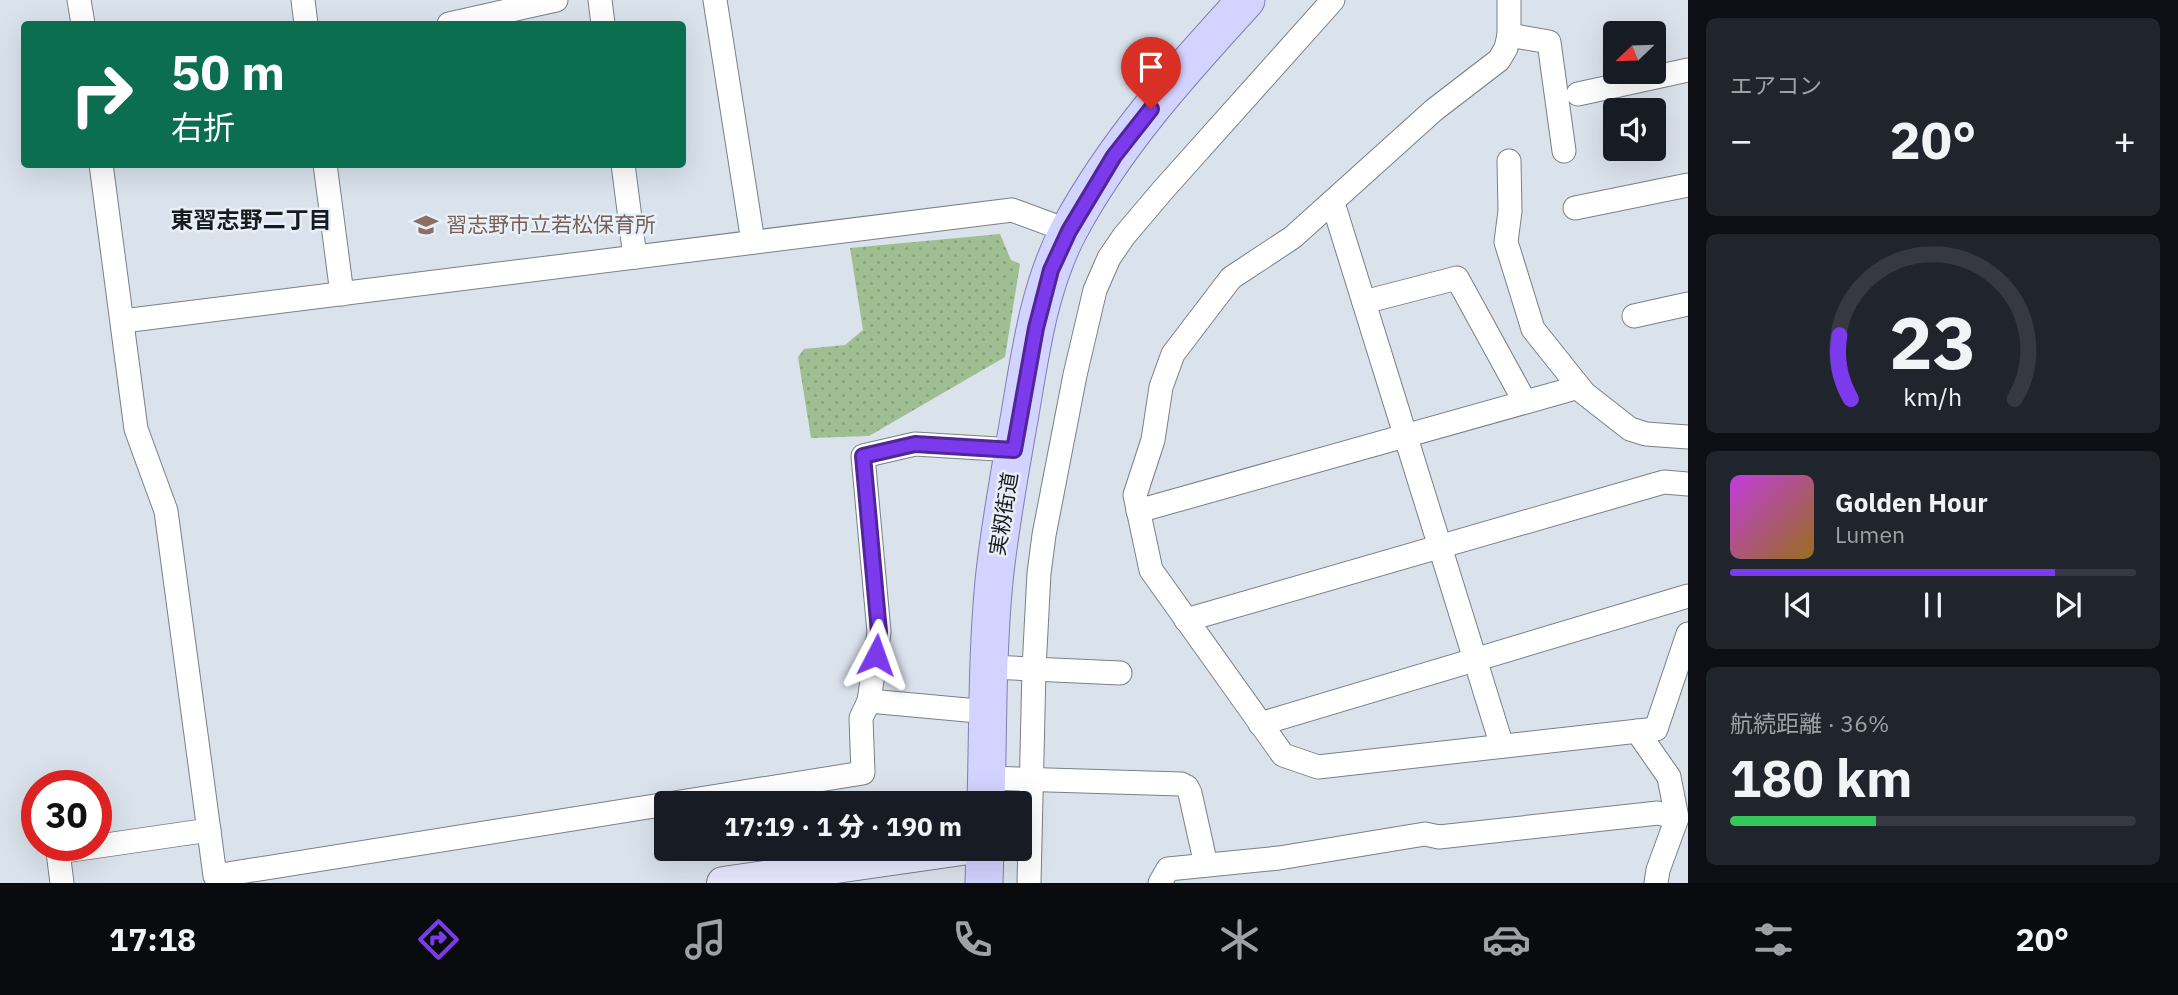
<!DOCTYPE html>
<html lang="ja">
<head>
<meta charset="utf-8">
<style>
  body { margin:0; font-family:"IBM Plex Sans","Noto Sans JP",sans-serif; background:#20242c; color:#f1f3f6; height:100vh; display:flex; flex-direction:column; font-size:26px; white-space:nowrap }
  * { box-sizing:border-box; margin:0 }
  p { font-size:23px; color:#9ea1a6 }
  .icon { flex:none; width:38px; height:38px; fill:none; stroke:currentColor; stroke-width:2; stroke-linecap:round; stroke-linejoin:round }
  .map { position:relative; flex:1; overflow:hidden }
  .panel { display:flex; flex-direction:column; gap:18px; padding:18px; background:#0d0f14; width:490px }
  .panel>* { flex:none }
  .hud { position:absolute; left:21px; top:21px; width:665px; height:147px; border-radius:7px; box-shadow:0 7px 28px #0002; background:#0b6e4f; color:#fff; overflow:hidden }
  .needle { width:46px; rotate:247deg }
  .buttons { position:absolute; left:1603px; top:21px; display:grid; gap:14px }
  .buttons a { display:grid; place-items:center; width:63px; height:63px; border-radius:7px; background:#171b24; box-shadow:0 7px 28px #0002; font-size:35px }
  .speed { position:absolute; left:21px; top:770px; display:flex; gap:14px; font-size:35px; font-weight:700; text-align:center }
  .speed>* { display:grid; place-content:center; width:91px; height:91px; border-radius:50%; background:#171b24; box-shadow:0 7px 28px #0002; line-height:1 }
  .speed .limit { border:10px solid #d22; background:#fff; color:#111 }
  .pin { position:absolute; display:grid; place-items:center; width:60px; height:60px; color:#fff; margin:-72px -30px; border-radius:50% 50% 50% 0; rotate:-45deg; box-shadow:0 0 7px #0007 }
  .pin .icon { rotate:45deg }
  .me { position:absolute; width:77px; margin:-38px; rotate:4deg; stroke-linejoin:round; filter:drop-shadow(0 0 5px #0008) }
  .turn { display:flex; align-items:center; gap:24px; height:147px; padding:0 35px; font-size:32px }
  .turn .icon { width:91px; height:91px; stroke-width:2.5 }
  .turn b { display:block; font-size:49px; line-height:60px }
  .big { font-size:52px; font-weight:800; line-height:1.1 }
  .panel .tile { flex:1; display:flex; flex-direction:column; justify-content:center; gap:10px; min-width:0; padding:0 24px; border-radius:10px; background:#20242c }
  .panel .dial { align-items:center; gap:0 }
  .dial svg { height:182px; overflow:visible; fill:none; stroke:#363941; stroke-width:7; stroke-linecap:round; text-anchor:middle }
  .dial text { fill:#f1f3f6; stroke:none }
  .song { display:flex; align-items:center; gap:21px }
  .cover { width:84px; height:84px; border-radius:10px; background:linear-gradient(135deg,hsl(290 70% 55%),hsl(40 70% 35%)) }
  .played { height:7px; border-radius:4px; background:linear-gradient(90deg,#7c3aed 80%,#363941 80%) }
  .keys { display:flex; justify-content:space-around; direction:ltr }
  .heat { display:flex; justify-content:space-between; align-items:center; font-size:38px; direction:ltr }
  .charge { height:10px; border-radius:5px; background:linear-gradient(90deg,#34c759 36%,#363941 0) }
  .trip { position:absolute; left:654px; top:791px; width:378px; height:70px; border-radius:7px; background:#171b24; box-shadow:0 7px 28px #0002; font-weight:800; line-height:70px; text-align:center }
  .dock { display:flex; height:112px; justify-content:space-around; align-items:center; background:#090b0e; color:#9ea1a6 }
  .dock .icon { width:49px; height:49px }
  .dock .active { color:#7c3aed }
  .dock b { font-size:32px; color:#f1f3f6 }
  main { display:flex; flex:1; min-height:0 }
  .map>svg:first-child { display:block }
  .park { fill:url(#park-dots) }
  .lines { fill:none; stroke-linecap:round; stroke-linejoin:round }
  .street-casing { stroke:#788088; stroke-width:25 }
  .secondary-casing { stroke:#788088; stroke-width:34 }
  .primary-casing { stroke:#7d80b0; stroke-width:39 }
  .street { stroke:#fff; stroke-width:23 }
  .secondary { stroke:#e8e9ff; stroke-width:32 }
  .primary { stroke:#d2d3fe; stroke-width:37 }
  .route-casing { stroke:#51269a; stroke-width:18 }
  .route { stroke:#7c3aed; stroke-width:12 }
  .labels { text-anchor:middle; stroke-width:5; stroke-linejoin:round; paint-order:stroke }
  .education-label { font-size:21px; fill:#785e54; stroke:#e7f0f9; text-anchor:start }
  .street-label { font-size:21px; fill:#181b1e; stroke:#e7f0f9 }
  .neighbourhood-label { font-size:23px; font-weight:bold; fill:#181b1e; stroke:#e7f0f9 }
</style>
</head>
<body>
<main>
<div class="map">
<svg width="1688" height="883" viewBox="0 0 1688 883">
  <defs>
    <pattern id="park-dots" width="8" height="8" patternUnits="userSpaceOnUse" patternTransform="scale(1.75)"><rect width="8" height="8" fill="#9fbf93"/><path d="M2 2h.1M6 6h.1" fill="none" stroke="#88a47e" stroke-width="1.8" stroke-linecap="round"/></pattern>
  </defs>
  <rect width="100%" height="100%" fill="#dae2ec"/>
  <path class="park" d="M1000,234L1011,260L1020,264L1005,357L869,436L811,438L798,357L804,349L845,345L863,330L850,248Z"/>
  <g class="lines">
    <g class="street-casing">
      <g id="street">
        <path d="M79,0L83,24"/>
        <path d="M303,0L306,24"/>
        <path d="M600,0L603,24"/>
        <path d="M715,0L753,242"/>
        <path d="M1509,0V35L1506,48L1499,60L1434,110L1293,237L1231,278L1173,354L1161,387L1153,440L1135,495L1151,570L1283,755L1318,767L1656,729L1688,634"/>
        <path d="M449,24L556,0"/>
        <path d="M1509,35L1549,42L1564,151"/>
        <path d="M1578,94L1688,70"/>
        <path d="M1509,161L1510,211L1506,242L1533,329L1584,393L1630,429L1646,434L1688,437"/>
        <path d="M101,164L136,429L166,511L215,876L667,804"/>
        <path d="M325,164L342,294"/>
        <path d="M623,164L635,257"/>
        <path d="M1333,203L1502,746"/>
        <path d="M1575,208L1688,185"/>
        <path d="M1364,302L1457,278L1525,402"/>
        <path d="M1634,316L1688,304"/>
        <path d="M123,321L1012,210L1069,231"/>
        <path d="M1138,511L1579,387"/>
        <path d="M1186,620L1664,482L1688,484"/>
        <path d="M990,667L1120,673"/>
        <path d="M869,701L879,632L863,456L915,444L1014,450"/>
        <path d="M1260,724L1688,596"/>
        <path d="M1637,731L1669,777L1677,818L1658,870L1656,883"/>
        <path d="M987,778L1181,784L1187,787L1190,793L1206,865"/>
        <path d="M674,803L863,773L861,718L869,701L989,712"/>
        <path d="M62,883L58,852L209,830"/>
        <path d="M1029,883L1034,669L1039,573L1044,535L1075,375L1095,290L1109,258L1124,236L1163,190L1333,0"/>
        <path d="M1160,883L1168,869L1279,858L1425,834L1439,837L1658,813L1677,818"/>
      </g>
    </g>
    <g class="secondary-casing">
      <path id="secondary" d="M723,883L962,849"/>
    </g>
    <g class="primary-casing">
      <g id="primary">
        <path d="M986,803C988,730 987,654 994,581C1000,523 1011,466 1021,408C1031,348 1040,285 1069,230C1115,144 1180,72 1246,0"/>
        <path d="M984,883L985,849"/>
      </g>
    </g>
    <use href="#street" class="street"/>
    <use href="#secondary" class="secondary"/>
    <use href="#primary" class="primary"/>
  </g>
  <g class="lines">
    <g class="route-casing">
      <path id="route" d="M876,655L879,632L863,456L915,444L1014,450L1036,328L1051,270L1069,231L1114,156L1151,109"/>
    </g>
    <use href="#route" class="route"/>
  </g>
  <defs>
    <g id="school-bare" transform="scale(1.89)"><path d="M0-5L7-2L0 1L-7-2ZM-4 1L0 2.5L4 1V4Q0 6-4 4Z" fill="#8d6e63" stroke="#e7f0f9" stroke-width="2.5" paint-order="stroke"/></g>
  </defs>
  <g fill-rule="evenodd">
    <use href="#school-bare" x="426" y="225"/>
  </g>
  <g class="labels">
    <g class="education-label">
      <text x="446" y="232">習志野市立若松保育所</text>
    </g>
    <g class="street-label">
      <text transform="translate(1004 514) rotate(-81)" y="7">実籾街道</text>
    </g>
    <g class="neighbourhood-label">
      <text x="251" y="228">東習志野二丁目</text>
    </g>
  </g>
</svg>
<div class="buttons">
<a><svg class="needle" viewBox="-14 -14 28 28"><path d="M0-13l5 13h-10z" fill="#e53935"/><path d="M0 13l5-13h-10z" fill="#9ea1a6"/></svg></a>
<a><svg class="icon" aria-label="sound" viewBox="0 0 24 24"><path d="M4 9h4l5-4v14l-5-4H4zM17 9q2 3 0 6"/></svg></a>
</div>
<div class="speed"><div class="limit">30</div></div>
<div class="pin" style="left:1151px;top:109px;background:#d93025"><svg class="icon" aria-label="arrive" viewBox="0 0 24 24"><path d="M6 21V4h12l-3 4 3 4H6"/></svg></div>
<svg class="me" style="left:876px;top:655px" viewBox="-20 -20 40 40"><path d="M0-17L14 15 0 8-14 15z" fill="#7c3aed" stroke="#fff" stroke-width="4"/></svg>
<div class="trip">17:19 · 1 分 · 190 m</div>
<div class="hud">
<div class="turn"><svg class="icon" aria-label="right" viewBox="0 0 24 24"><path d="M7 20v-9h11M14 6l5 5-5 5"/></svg><div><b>50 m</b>右折</div></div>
</div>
</div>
<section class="panel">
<div class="tile"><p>エアコン</p>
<div class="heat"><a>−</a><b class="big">20°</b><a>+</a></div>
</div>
<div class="tile dial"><svg viewBox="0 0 100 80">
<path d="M14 69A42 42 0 1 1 86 69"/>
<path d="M14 69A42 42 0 0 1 9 41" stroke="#7c3aed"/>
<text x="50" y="56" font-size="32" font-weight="700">23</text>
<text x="50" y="72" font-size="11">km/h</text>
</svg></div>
<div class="tile">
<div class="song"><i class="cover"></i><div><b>Golden Hour</b><p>Lumen</p></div></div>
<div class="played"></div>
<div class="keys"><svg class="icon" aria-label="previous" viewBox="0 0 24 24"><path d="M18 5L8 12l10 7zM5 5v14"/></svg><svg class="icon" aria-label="pause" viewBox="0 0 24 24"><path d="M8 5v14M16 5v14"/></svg><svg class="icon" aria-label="next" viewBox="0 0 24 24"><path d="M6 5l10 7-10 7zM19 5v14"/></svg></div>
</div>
<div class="tile"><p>航続距離 · 36%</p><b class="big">180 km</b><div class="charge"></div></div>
</section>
</main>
<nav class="dock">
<b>17:18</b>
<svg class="icon active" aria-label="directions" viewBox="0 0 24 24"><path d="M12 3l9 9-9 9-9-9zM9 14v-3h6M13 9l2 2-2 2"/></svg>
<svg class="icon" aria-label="music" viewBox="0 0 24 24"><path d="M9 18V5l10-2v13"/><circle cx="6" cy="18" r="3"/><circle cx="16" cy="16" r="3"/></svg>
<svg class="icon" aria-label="phone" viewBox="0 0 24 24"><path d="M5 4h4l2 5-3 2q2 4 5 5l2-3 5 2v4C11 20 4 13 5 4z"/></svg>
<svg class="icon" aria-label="climate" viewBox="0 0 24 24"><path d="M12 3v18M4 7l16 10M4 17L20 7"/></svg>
<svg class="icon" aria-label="car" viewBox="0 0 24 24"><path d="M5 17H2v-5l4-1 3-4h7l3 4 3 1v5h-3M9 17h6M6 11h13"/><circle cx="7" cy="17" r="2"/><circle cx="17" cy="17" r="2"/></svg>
<svg class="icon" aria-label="filters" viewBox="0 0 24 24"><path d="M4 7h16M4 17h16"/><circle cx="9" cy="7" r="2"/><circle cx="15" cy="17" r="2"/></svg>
<b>20°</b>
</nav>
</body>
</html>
